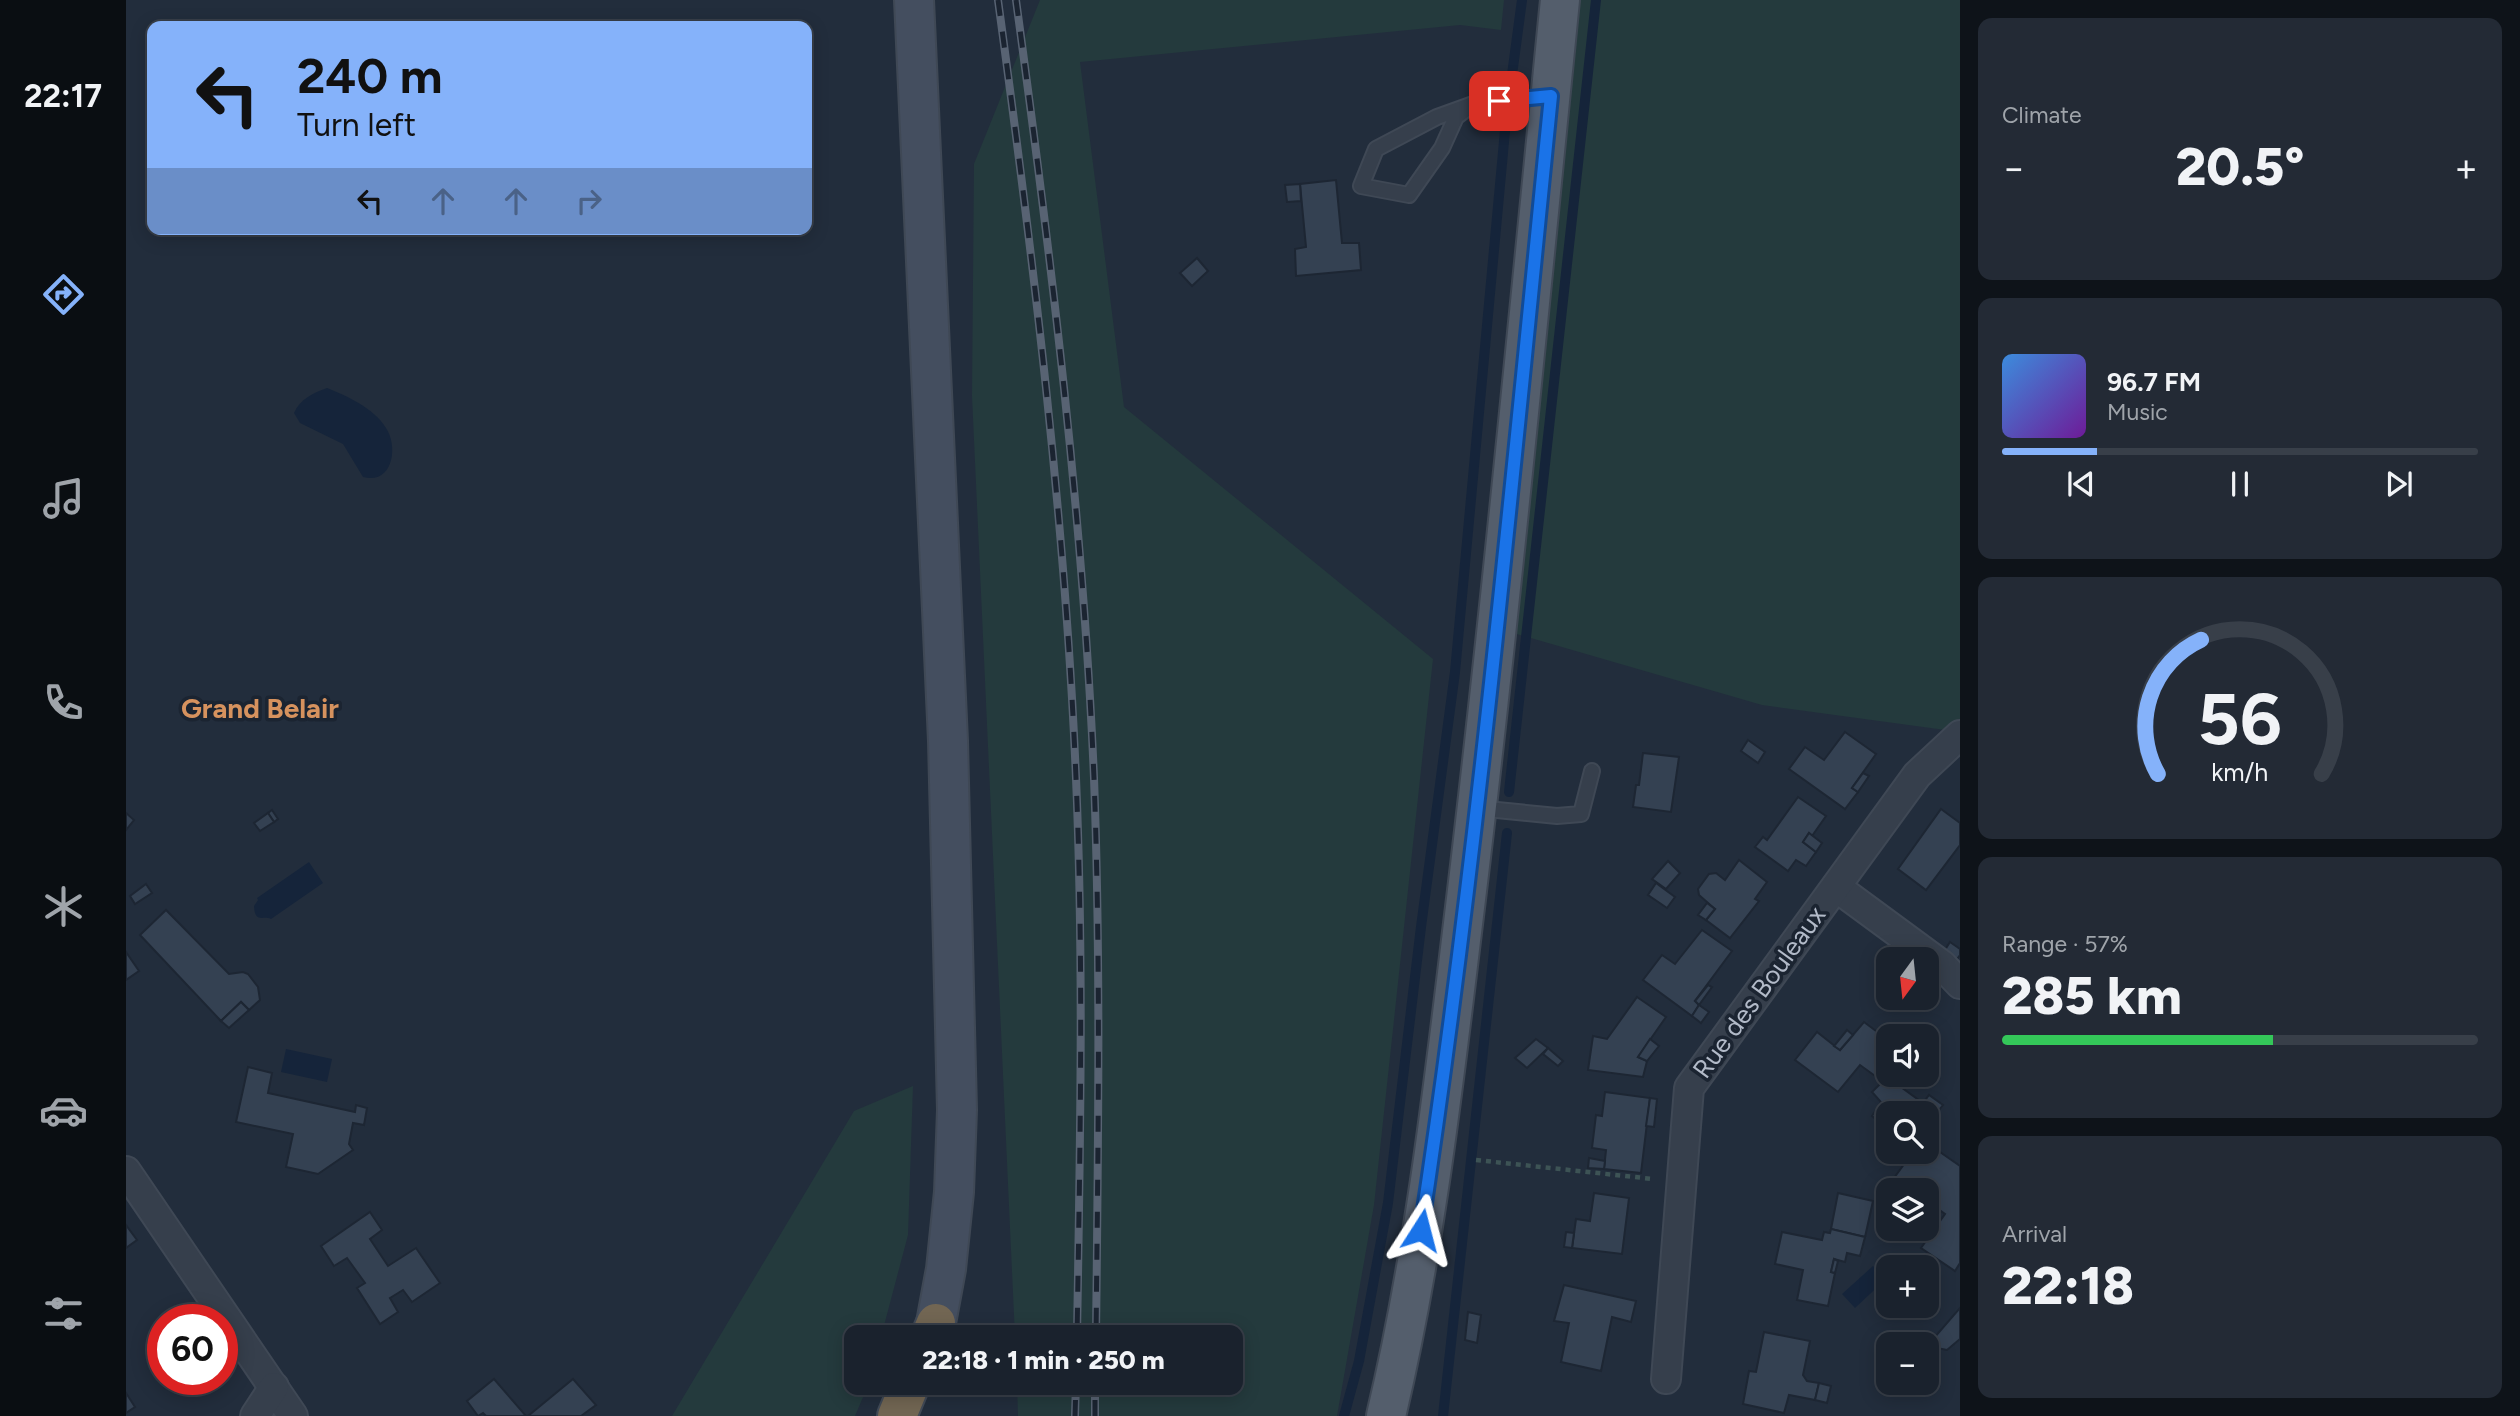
<!DOCTYPE html>
<html lang="en">
<head>
<meta charset="utf-8">
<style>
  body { margin:0; font-family:Figtree,sans-serif; background:#232a35; color:#f1f3f6; height:100vh; display:flex; flex-direction:column; font-size:26px; white-space:nowrap }
  * { box-sizing:border-box; margin:0 }
  p { font-size:23px; color:#9fa4aa }
  .icon { flex:none; width:38px; height:38px; fill:none; stroke:currentColor; stroke-width:2; stroke-linecap:round; stroke-linejoin:round }
  .map { position:relative; flex:1; overflow:hidden }
  .sheet { display:flex; flex-direction:column; gap:18px; padding:18px; background:#0e1319; width:560px }
  .sheet>* { flex:none }
  .hud { position:absolute; left:21px; top:21px; width:665px; height:214px; border-radius:14px; box-shadow:0 4px 18px #0003,0 0 0 2px #383f49; background:#85b2fa; color:#111; overflow:hidden }
  .needle { width:46px; rotate:195deg }
  .buttons { position:absolute; left:1750px; top:947px; display:grid; gap:14px }
  .buttons a { display:grid; place-items:center; width:63px; height:63px; border-radius:14px; background:#1a222d; box-shadow:0 4px 18px #0003,0 0 0 2px #383f49; font-size:35px }
  .speed { position:absolute; left:21px; top:1304px; display:flex; gap:14px; font-size:35px; font-weight:700; text-align:center }
  .speed>* { display:grid; place-content:center; width:91px; height:91px; border-radius:50%; background:#1a222d; box-shadow:0 4px 18px #0003,0 0 0 2px #383f49; line-height:1 }
  .speed .limit { border:10px solid #d22; background:#fff; color:#111 }
  .pin { position:absolute; display:grid; place-items:center; width:60px; height:60px; color:#fff; margin:-30px; border-radius:14px; box-shadow:0 4px 10px #0006 }
  .me { position:absolute; width:77px; margin:-38px; rotate:9deg; stroke-linejoin:round; filter:drop-shadow(0 0 5px #0008) }
  .turn { display:flex; align-items:center; gap:24px; height:147px; padding:0 35px; font-size:32px }
  .turn .icon { width:91px; height:91px; stroke-width:2.5 }
  .turn b { display:block; font-size:49px; line-height:60px }
  .lanes { display:flex; align-items:center; height:66px; padding:0 35px; background:#0003; justify-content:center; gap:35px; direction:ltr }
  .lanes .off { opacity:.35 }
  .big { font-size:52px; font-weight:800; line-height:1.1 }
  .sheet .card { flex:1; display:flex; flex-direction:column; justify-content:center; gap:10px; min-width:0; padding:0 24px; border-radius:14px; background:#232a35 }
  .sheet .dial { align-items:center; gap:0 }
  .dial svg { height:182px; overflow:visible; fill:none; stroke:#383f49; stroke-width:7; stroke-linecap:round; text-anchor:middle }
  .dial text { fill:#f1f3f6; stroke:none }
  .song { display:flex; align-items:center; gap:21px }
  .cover { width:84px; height:84px; border-radius:10px; background:linear-gradient(135deg,hsl(210 70% 55%),hsl(280 70% 35%)) }
  .played { height:7px; border-radius:4px; background:linear-gradient(90deg,#85b2fa 20%,#383f49 20%) }
  .keys { display:flex; justify-content:space-around; direction:ltr }
  .heat { display:flex; justify-content:space-between; align-items:center; font-size:38px; direction:ltr }
  .charge { height:10px; border-radius:5px; background:linear-gradient(90deg,#34c759 57%,#383f49 0) }
  .trip { position:absolute; left:718px; top:1325px; width:399px; height:70px; border-radius:14px; background:#1a222d; box-shadow:0 4px 18px #0003,0 0 0 2px #383f49; font-weight:800; line-height:70px; text-align:center }
  main { display:flex; flex:1; min-height:0 }
  .tabs { display:flex; flex-direction:column; width:126px; justify-content:space-around; align-items:center; background:#0a0e12; color:#9fa4aa }
  .tabs .icon { width:49px; height:49px }
  .tabs .active { color:#85b2fa }
  .tabs b { font-size:32px; color:#f1f3f6 }
  .map>svg:first-child { display:block }
  .green { fill:#243a3d }
  .water { fill:#15243a }
  .lines { fill:none; stroke-linecap:round; stroke-linejoin:round }
  .stream { stroke:#15243a; stroke-width:10 }
  .building { fill:#344152; stroke:#1d2633; stroke-width:2 }
  .service-casing { stroke:#3f4855; stroke-width:18 }
  .minor-casing { stroke:#3f4855; stroke-width:32 }
  .secondary-casing { stroke:#3f4855; stroke-width:42 }
  .primary-casing { stroke:#3f4855; stroke-width:42 }
  .motorway-casing { stroke:#414a57; stroke-width:42 }
  .path { stroke:#3d5355; stroke-width:4.5; stroke-dasharray:5 5; stroke-linecap:butt }
  .service { stroke:#363f4c; stroke-width:14 }
  .minor { stroke:#363f4c; stroke-width:28 }
  .secondary { stroke:#444e5f; stroke-width:38 }
  .primary { stroke:#545e6c; stroke-width:38 }
  .motorway { stroke:#726653; stroke-width:38 }
  .rail-casing { stroke:#586373; stroke-width:8 }
  .rail { stroke:#1b2431; stroke-width:5; stroke-dasharray:16; stroke-linecap:butt }
  .route-casing { stroke:#114b97; stroke-width:18 }
  .route { stroke:#1a73e8; stroke-width:12 }
  .labels { text-anchor:middle; stroke-width:7; stroke-linejoin:round; paint-order:stroke }
  .street-label { font-size:26px; fill:#b2bac8; stroke:#1b2431 }
  .neighbourhood-label { font-size:28px; font-weight:bold; fill:#d6925e; stroke:#1b2431 }
</style>
</head>
<body>
<main>
<nav class="tabs">
<b>22:17</b>
<svg class="icon active" aria-label="directions" viewBox="0 0 24 24"><path d="M12 3l9 9-9 9-9-9zM9 14v-3h6M13 9l2 2-2 2"/></svg>
<svg class="icon" aria-label="music" viewBox="0 0 24 24"><path d="M9 18V5l10-2v13"/><circle cx="6" cy="18" r="3"/><circle cx="16" cy="16" r="3"/></svg>
<svg class="icon" aria-label="phone" viewBox="0 0 24 24"><path d="M5 4h4l2 5-3 2q2 4 5 5l2-3 5 2v4C11 20 4 13 5 4z"/></svg>
<svg class="icon" aria-label="climate" viewBox="0 0 24 24"><path d="M12 3v18M4 7l16 10M4 17L20 7"/></svg>
<svg class="icon" aria-label="car" viewBox="0 0 24 24"><path d="M5 17H2v-5l4-1 3-4h7l3 4 3 1v5h-3M9 17h6M6 11h13"/><circle cx="7" cy="17" r="2"/><circle cx="17" cy="17" r="2"/></svg>
<svg class="icon" aria-label="filters" viewBox="0 0 24 24"><path d="M4 7h16M4 17h16"/><circle cx="9" cy="7" r="2"/><circle cx="15" cy="17" r="2"/></svg>
</nav>
<div class="map">
<svg width="1834" height="1416" viewBox="0 0 1834 1416">
  <rect width="100%" height="100%" fill="#222d3c"/>
  <g class="green">
    <path d="M914,0H1378L1375,30L1334,25L954,62L998,407L1307,659L1248,1205L1211,1416H892L891,1383L1104,1382V1337H889L846,396L848,164Z"/>
    <path d="M1434,0H1834V732L1636,705L1370,628Z"/>
    <path d="M787,1086L782,1235L755,1337H730V1382L743,1383L729,1416H546L728,1111Z"/>
  </g>
  <g class="water">
    <path d="M201,388C221,396 248,408 260,428C273,448 266,485 237,477L217,444L174,423L168,413C174,399 187,393 201,388Z"/>
    <path d="M183,862L197,883L145,919C137,915 129,924 128,906L132,900L131,898Z"/>
    <path d="M160,1049L206,1059L201,1082L155,1072Z"/>
    <path d="M1747,1266L1760,1279L1729,1308L1716,1294Z"/>
  </g>
  <g class="lines">
    <g class="stream">
      <path d="M1383,792L1470,0"/>
      <path d="M1218,1416L1233,1361L1262,1203L1295,927L1329,672L1380,120L1396,0"/>
      <path d="M1317,1416L1381,833"/>
    </g>
  </g>
  <g class="building">
    <path d="M1210,180L1216,243H1233L1235,270L1170,276L1169,249L1180,247L1174,184Z"/>
    <path d="M1174,184L1175,201L1161,202L1159,185Z"/>
    <path d="M1071,258L1082,271L1066,286L1054,273Z"/>
    <path d="M1719,732L1750,754L1726,788L1732,792L1719,809L1663,769L1679,747L1698,760Z"/>
    <path d="M1622,740L1639,752L1632,763L1615,751Z"/>
    <path d="M1517,753L1553,757L1545,812L1507,807L1510,785H1513Z"/>
    <path d="M1737,773L1743,776L1732,792L1726,788Z"/>
    <path d="M1672,797L1700,816L1686,836L1683,833L1677,842L1690,852L1680,866L1670,860L1662,871L1629,847L1637,837L1641,840Z"/>
    <path d="M1815,809L1834,823V845L1800,890L1772,869Z"/>
    <path d="M146,810L152,819L148,822L142,813Z"/>
    <path d="M0,813L8,820L0,830Z"/>
    <path d="M142,813L148,822L134,831L128,823Z"/>
    <path d="M1683,833L1696,843L1690,852L1677,842Z"/>
    <path d="M1613,860L1641,882L1629,899L1633,901L1604,938L1580,920L1589,909L1573,895L1572,889L1583,874L1590,873L1599,880Z"/>
    <path d="M1542,861L1554,873L1540,889L1526,879Z"/>
    <path d="M1530,883L1549,897L1541,908L1522,895Z"/>
    <path d="M20,884L26,893L9,904L4,896Z"/>
    <path d="M1581,903L1589,909L1580,920L1572,915Z"/>
    <path d="M40,910L103,974L117,972L122,974L132,987L134,1000L123,1010L115,1002L95,1021L14,935Z"/>
    <path d="M1576,930L1606,951L1569,1001L1573,1005L1566,1016L1517,980L1536,955L1549,964Z"/>
    <path d="M1824,942L1834,949V955L1829,962L1817,953Z"/>
    <path d="M0,952L13,971L0,980Z"/>
    <path d="M1582,985L1586,987L1573,1005L1569,1001Z"/>
    <path d="M1511,997L1540,1017L1512,1057L1521,1061L1517,1077L1462,1070L1467,1036L1481,1039Z"/>
    <path d="M115,1002L123,1010L103,1028L95,1021Z"/>
    <path d="M1573,1005L1583,1012L1575,1023L1566,1016Z"/>
    <path d="M1738,1022L1762,1040L1764,1074L1756,1081L1734,1065L1712,1092L1669,1060L1691,1032L1714,1050Z"/>
    <path d="M1721,1030L1727,1035L1714,1050L1708,1046Z"/>
    <path d="M1410,1039L1422,1048L1401,1068L1389,1058Z"/>
    <path d="M1524,1039L1533,1046L1521,1061L1512,1057Z"/>
    <path d="M1422,1048L1437,1061L1432,1066L1417,1054Z"/>
    <path d="M122,1067L146,1073L142,1093L229,1112L230,1105L241,1108L238,1125L227,1123L223,1144L227,1150L192,1174L160,1167L167,1134L110,1122Z"/>
    <path d="M1764,1074H1779L1783,1078L1775,1087L1797,1103L1803,1095L1817,1105L1801,1125V1113H1762V1129L1746,1116L1755,1102L1746,1092Z"/>
    <path d="M1479,1092L1524,1098L1515,1173L1478,1169L1480,1150L1466,1148L1470,1115L1476,1116Z"/>
    <path d="M1524,1098L1531,1099L1528,1127L1520,1126Z"/>
    <path d="M1801,1143L1834,1166V1263L1829,1271L1795,1248L1819,1214L1801,1201V1190H1785L1768,1178L1787,1152H1801Z"/>
    <path d="M1463,1158L1479,1161L1478,1169L1462,1168Z"/>
    <path d="M1468,1193L1503,1198L1496,1254L1446,1248L1450,1219L1464,1221Z"/>
    <path d="M1712,1193L1747,1201L1739,1237L1705,1229Z"/>
    <path d="M244,1212L256,1230L244,1239L262,1266L290,1248L314,1283L286,1302L277,1290L264,1298L272,1312L254,1324L231,1288L239,1283L221,1258L208,1266L195,1246Z"/>
    <path d="M0,1225L11,1240L0,1248Z"/>
    <path d="M1705,1229L1739,1237L1734,1256L1721,1253L1719,1262L1708,1259L1705,1272L1709,1273L1702,1306L1671,1300L1677,1270L1649,1264L1656,1232L1696,1240L1698,1232L1704,1233Z"/>
    <path d="M1440,1232L1448,1233L1446,1248L1438,1247Z"/>
    <path d="M1708,1259L1712,1261L1709,1273L1705,1272Z"/>
    <path d="M1438,1285L1510,1301L1505,1322L1486,1317L1475,1371L1435,1362L1443,1323L1428,1321Z"/>
    <path d="M1834,1308V1339L1821,1350L1801,1346Z"/>
    <path d="M1342,1312L1355,1315L1351,1343L1339,1340Z"/>
    <path d="M1638,1332L1684,1341L1677,1375L1681,1381L1693,1383L1689,1400L1663,1395L1658,1413L1617,1404L1623,1371L1630,1372Z"/>
    <path d="M368,1379L400,1416H360L357,1413L352,1416L341,1401Z"/>
    <path d="M447,1379L470,1405L455,1416H402Z"/>
    <path d="M1693,1383L1705,1386L1701,1403L1689,1400Z"/>
    <path d="M0,1393L9,1407L0,1413Z"/>
  </g>
  <g class="lines">
    <g class="service-casing">
      <g id="service">
        <path d="M1347,104L1311,117L1250,149L1235,186L1283,195L1316,148L1330,117L1347,104L1421,96"/>
        <path d="M1351,808L1431,816L1455,814L1466,771"/>
      </g>
    </g>
    <g class="minor-casing">
      <g id="minor">
        <path d="M1710,887L1816,965L1834,984"/>
        <path d="M0,1171L167,1416"/>
        <path d="M1540,1379L1563,1088L1791,775L1834,735"/>
        <path d="M129,1416L148,1387"/>
      </g>
    </g>
    <g class="secondary-casing">
      <path id="secondary" d="M788,0L822,741L831,1110L828,1192L820,1269L810,1323"/>
    </g>
    <g class="primary-casing">
      <path id="primary" d="M1260,1416C1300,1247 1319,1072 1340,899C1376,600 1404,300 1434,0"/>
    </g>
    <g class="motorway-casing">
      <g id="motorway">
        <path d="M804,1337L810,1323"/>
        <path d="M771,1416L785,1382"/>
      </g>
    </g>
    <path class="path" d="M1350,1160L1527,1179"/>
    <use href="#service" class="service"/>
    <use href="#minor" class="minor"/>
    <use href="#secondary" class="secondary"/>
    <use href="#primary" class="primary"/>
    <use href="#motorway" class="motorway"/>
    <g class="rail-casing">
      <g id="rail">
        <path d="M872,0C907,258 939,517 950,778C958,964 954,1151 951,1337"/>
        <path d="M890,0C925,258 957,517 968,778C975,964 972,1151 970,1337"/>
        <path d="M949,1416L950,1382"/>
        <path d="M969,1416V1382"/>
      </g>
    </g>
    <use href="#rail" class="rail"/>
  </g>
  <g class="lines">
    <g class="route-casing">
      <path id="route" d="M1295,1230C1352,854 1387,474 1425,96L1373,101"/>
    </g>
    <use href="#route" class="route"/>
  </g>
  <g class="labels">
    <g class="street-label">
      <text transform="translate(1633 992) rotate(-54)" y="9">Rue des Bouleaux</text>
    </g>
    <g class="neighbourhood-label">
      <text x="134" y="718">Grand Belair</text>
    </g>
  </g>
</svg>
<div class="buttons">
<a><svg class="needle" viewBox="-14 -14 28 28"><path d="M0-13l5 13h-10z" fill="#e53935"/><path d="M0 13l5-13h-10z" fill="#9fa4aa"/></svg></a>
<a><svg class="icon" aria-label="sound" viewBox="0 0 24 24"><path d="M4 9h4l5-4v14l-5-4H4zM17 9q2 3 0 6"/></svg></a>
<a><svg class="icon" aria-label="search" viewBox="0 0 24 24"><circle cx="10" cy="10" r="6"/><path d="M15 15l6 6"/></svg></a>
<a><svg class="icon" aria-label="layers" viewBox="0 0 24 24"><path d="M12 4l9 5-9 5-9-5zM3 14l9 5 9-5"/></svg></a>
<a>+</a>
<a>−</a>
</div>
<div class="speed"><div class="limit">60</div></div>
<div class="pin" style="left:1373px;top:101px;background:#d93025"><svg class="icon" aria-label="arrive" viewBox="0 0 24 24"><path d="M6 21V4h12l-3 4 3 4H6"/></svg></div>
<svg class="me" style="left:1295px;top:1230px" viewBox="-20 -20 40 40"><path d="M0-17L14 15 0 8-14 15z" fill="#1a73e8" stroke="#fff" stroke-width="4"/></svg>
<div class="trip">22:18 · 1 min · 250 m</div>
<div class="hud">
<div class="turn"><svg class="icon" aria-label="left" viewBox="0 0 24 24"><path d="M17 20v-9H6M10 6l-5 5 5 5"/></svg><div><b>240 m</b>Turn left</div></div>
<div class="lanes"><svg class="icon" aria-label="left" viewBox="0 0 24 24"><path d="M17 20v-9H6M10 6l-5 5 5 5"/></svg><svg class="icon off" aria-label="ahead" viewBox="0 0 24 24"><path d="M12 20V5M6 11l6-6 6 6"/></svg><svg class="icon off" aria-label="ahead" viewBox="0 0 24 24"><path d="M12 20V5M6 11l6-6 6 6"/></svg><svg class="icon off" aria-label="right" viewBox="0 0 24 24"><path d="M7 20v-9h11M14 6l5 5-5 5"/></svg></div>
</div>
</div>
<section class="sheet">
<div class="card"><p>Climate</p>
<div class="heat"><a>−</a><b class="big">20.5°</b><a>+</a></div>
</div>
<div class="card">
<div class="song"><i class="cover"></i><div><b>96.7 FM</b><p>Music</p></div></div>
<div class="played"></div>
<div class="keys"><svg class="icon" aria-label="previous" viewBox="0 0 24 24"><path d="M18 5L8 12l10 7zM5 5v14"/></svg><svg class="icon" aria-label="pause" viewBox="0 0 24 24"><path d="M8 5v14M16 5v14"/></svg><svg class="icon" aria-label="next" viewBox="0 0 24 24"><path d="M6 5l10 7-10 7zM19 5v14"/></svg></div>
</div>
<div class="card dial"><svg viewBox="0 0 100 80">
<path d="M14 69A42 42 0 1 1 86 69"/>
<path d="M14 69A42 42 0 0 1 33 10" stroke="#85b2fa"/>
<text x="50" y="56" font-size="32" font-weight="700">56</text>
<text x="50" y="72" font-size="11">km/h</text>
</svg></div>
<div class="card"><p>Range · 57%</p><b class="big">285 km</b><div class="charge"></div></div>
<div class="card"><p>Arrival</p><b class="big">22:18</b></div>
</section>
</main>
</body>
</html>
